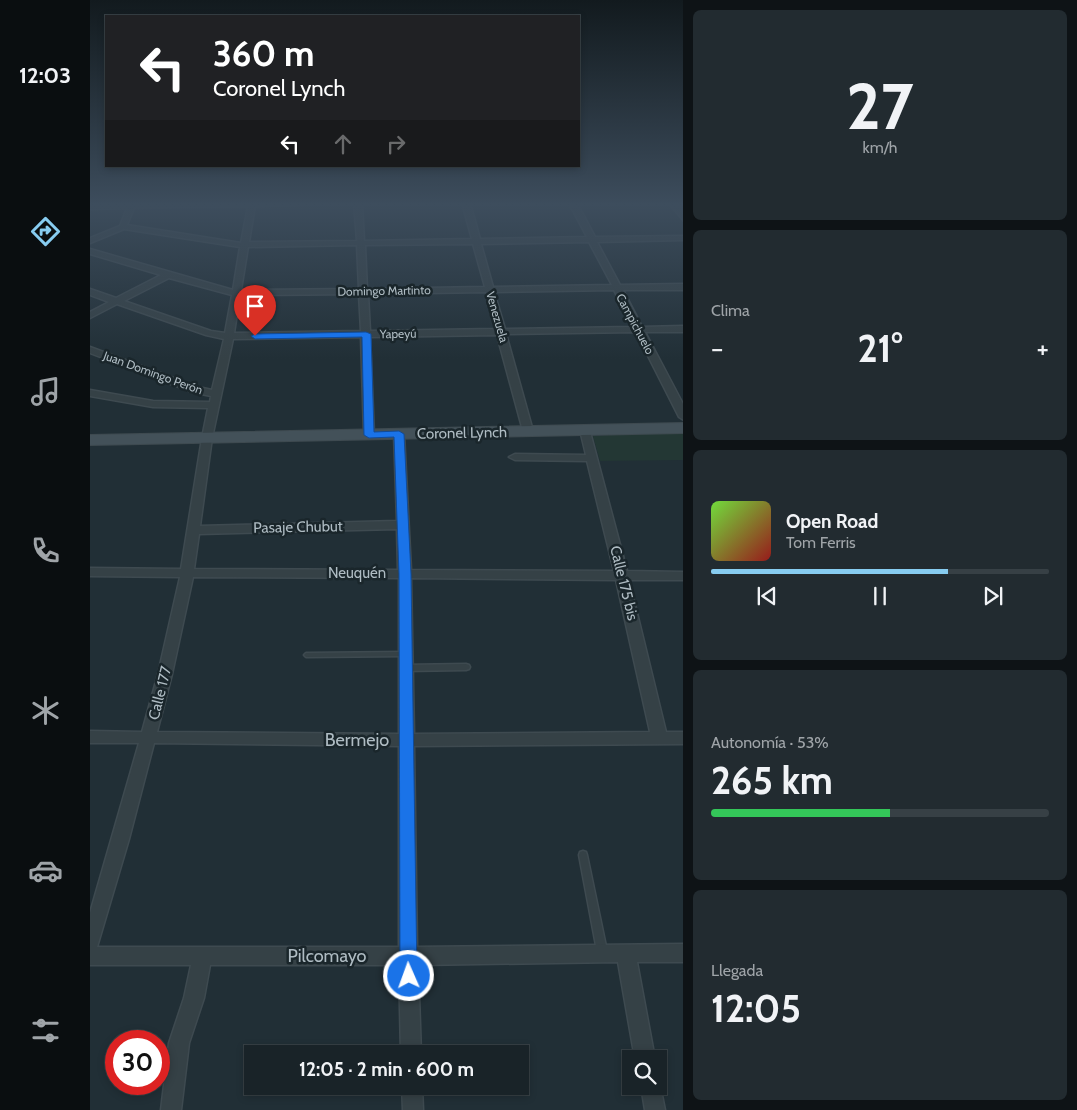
<!DOCTYPE html>
<html lang="es">
<head>
<meta charset="utf-8">
<style>
  body { margin:0; font-family:Cabin,sans-serif; background:#222b30; color:#f1f3f6; height:100vh; display:flex; flex-direction:column; font-size:19px; white-space:nowrap }
  * { box-sizing:border-box; margin:0 }
  p { font-size:16px; color:#9fa4a8 }
  .icon { flex:none; width:28px; height:28px; fill:none; stroke:currentColor; stroke-width:2; stroke-linecap:round; stroke-linejoin:round }
  .map { position:relative; flex:1; overflow:hidden }
  .sheet { display:flex; flex-direction:column; gap:10px; padding:10px; background:#0e1316; width:394px }
  .sheet>* { flex:none }
  .guide { position:absolute; left:15px; top:15px; width:475px; height:152px; border-radius:0px; box-shadow:0 2px 8px #0003,0 0 0 1px #374045; background:#202124; color:#fff; overflow:hidden }
  .controls { position:absolute; left:532px; top:1050px; display:grid; gap:10px }
  .controls a { display:grid; place-items:center; width:45px; height:45px; border-radius:0px; background:#192328; box-shadow:0 2px 8px #0003,0 0 0 1px #374045; font-size:25px }
  .speed { position:absolute; left:15px; top:1030px; display:flex; gap:10px; font-size:25px; font-weight:700; text-align:center }
  .speed>* { display:grid; place-content:center; width:65px; height:65px; border-radius:50%; background:#192328; box-shadow:0 2px 8px #0003,0 0 0 1px #374045; line-height:1 }
  .speed .limit { border:8px solid #d22; background:#fff; color:#111 }
  .pin { position:absolute; display:grid; place-items:center; width:42px; height:42px; color:#fff; margin:-51px -21px; border-radius:50% 50% 50% 0; rotate:-45deg; box-shadow:0 0 5px #0007 }
  .pin .icon { rotate:45deg }
  .me { position:absolute; width:55px; margin:-28px; rotate:358deg; stroke-linejoin:round; filter:drop-shadow(0 0 4px #0008) }
  .turn { display:flex; align-items:center; gap:18px; height:105px; padding:0 25px; font-size:22px }
  .turn .icon { width:65px; height:65px; stroke-width:2.5 }
  .turn b { display:block; font-size:35px; line-height:42px }
  .lanes { display:flex; align-items:center; height:48px; padding:0 25px; background:#0003; justify-content:center; gap:25px; direction:ltr }
  .lanes .off { opacity:.35 }
  .big { font-size:38px; font-weight:700; line-height:1.1 }
  .sheet .tile { flex:1; display:flex; flex-direction:column; justify-content:center; gap:8px; min-width:0; padding:0 18px; border-radius:8px; background:#222b30 }
  .sheet .dial { align-items:center; gap:0 }
  .dial b { font-size:65px; line-height:1 }
  .song { display:flex; align-items:center; gap:15px }
  .cover { width:60px; height:60px; border-radius:8px; background:linear-gradient(135deg,hsl(100 70% 55%),hsl(0 70% 35%)) }
  .played { height:5px; border-radius:2px; background:linear-gradient(90deg,#87ccf0 70%,#374045 70%) }
  .keys { display:flex; justify-content:space-around; direction:ltr }
  .heat { display:flex; justify-content:space-between; align-items:center; font-size:28px; direction:ltr }
  .charge { height:8px; border-radius:4px; background:linear-gradient(90deg,#34c759 53%,#374045 0) }
  .trip { position:absolute; left:154px; top:1045px; width:285px; height:50px; border-radius:0px; background:#192328; box-shadow:0 2px 8px #0003,0 0 0 1px #374045; font-weight:700; line-height:50px; text-align:center }
  main { display:flex; flex:1; min-height:0 }
  .tabs { display:flex; flex-direction:column; width:90px; justify-content:space-around; align-items:center; background:#0a0e10; color:#9fa4a8 }
  .tabs .icon { width:35px; height:35px }
  .tabs .selected { color:#87ccf0 }
  .tabs b { font-size:22px; color:#f1f3f6 }
  .map>svg:first-child { display:block }
  .green { fill:#233734 }
  .lines { fill:none; stroke-linecap:round; stroke-linejoin:round }
  .lane-casing { stroke:#3e4a50; stroke-width:3 }
  .street-casing { stroke:#3e4a50; stroke-width:3 }
  .secondary-casing { stroke:#3e4a50; stroke-width:2 }
  .lane { fill:#354146; fill-rule:evenodd }
  .street { fill:#354146; fill-rule:evenodd }
  .secondary { fill:#435159; fill-rule:evenodd }
  .route { fill:#1a73e8; stroke:#114b97 }
  .labels { text-anchor:middle; stroke-width:5; stroke-linejoin:round; paint-order:stroke }
  .far-street-label { font-size:12px; fill:#afbcc3; stroke:#1a262b }
  .street-label { font-size:15px; fill:#afbcc3; stroke:#1a262b }
  .near-street-label { font-size:18px; fill:#afbcc3; stroke:#1a262b }
</style>
</head>
<body>
<main>
<nav class="tabs">
<b>12:03</b>
<svg class="icon selected" aria-label="directions" viewBox="0 0 24 24"><path d="M12 3l9 9-9 9-9-9zM9 14v-3h6M13 9l2 2-2 2"/></svg>
<svg class="icon" aria-label="music" viewBox="0 0 24 24"><path d="M9 18V5l10-2v13"/><circle cx="6" cy="18" r="3"/><circle cx="16" cy="16" r="3"/></svg>
<svg class="icon" aria-label="phone" viewBox="0 0 24 24"><path d="M5 4h4l2 5-3 2q2 4 5 5l2-3 5 2v4C11 20 4 13 5 4z"/></svg>
<svg class="icon" aria-label="climate" viewBox="0 0 24 24"><path d="M12 3v18M4 7l16 10M4 17L20 7"/></svg>
<svg class="icon" aria-label="car" viewBox="0 0 24 24"><path d="M5 17H2v-5l4-1 3-4h7l3 4 3 1v5h-3M9 17h6M6 11h13"/><circle cx="7" cy="17" r="2"/><circle cx="17" cy="17" r="2"/></svg>
<svg class="icon" aria-label="filters" viewBox="0 0 24 24"><path d="M4 7h16M4 17h16"/><circle cx="9" cy="7" r="2"/><circle cx="15" cy="17" r="2"/></svg>
</nav>
<div class="map">
<svg width="594" height="1110" viewBox="0 0 594 1110">
  <rect width="100%" height="100%" fill="#212f36"/>
  <path class="green" d="M593,431V460L510,461L503,436Z"/>
  <g class="lines">
    <g class="lane-casing">
      <g id="lane">
        <path d="M315,652H317L319,654L317,656H315L218,657H216L214,655L216,653H218Z"/>
        <path d="M376,664L379,665L380,667L379,669L376,670L315,671L312,670L311,668L312,666L315,665Z"/>
        <path d="M493,851L496,852L497,855L517,951L515,954L512,955L509,954L507,951L489,855L490,852Z"/>
      </g>
    </g>
    <g class="street-casing">
      <g id="street">
        <path d="M39,203H221L218,205L165,206L159,242L267,241L264,203H272L274,241L382,239L372,203H380L390,239L497,237L479,203H487L505,237L594,236V240L507,242L530,285L594,284V290H533L552,327L594,326V332H555L594,406V420L589,417L546,332L416,334L443,431L438,434L433,431L407,335L280,337L284,435L279,438L274,435L271,337L143,339L122,438L110,526L307,521L304,434L309,431L314,434L321,570L524,571L497,461L425,460L419,457L425,454L496,455L490,430L491,428H499L537,571L594,572V580H539L576,732H594V744L324,746L327,947L594,944V962H547L565,1059H545L528,962L328,965L331,1054H311L309,965H120L114,998L99,1043L91,1110H71L79,1043L94,998L101,965H0V913L49,743H0V731L52,732L68,674L90,577L0,576V568L91,569L112,438L118,408L63,407L0,396V390L63,401L120,402L121,396L102,392L0,353V347L108,387L122,390L134,339L116,335L27,304L0,318V312L19,302L0,295V289L26,298L71,275L0,254V249L143,290L150,247L34,229L0,243V238L30,226L37,208L0,209V205ZM158,206L151,243L37,225L44,208ZM499,242L522,285L403,287L391,244ZM383,244L395,287L277,289L275,245ZM267,245L269,289L151,290L158,247ZM79,278L142,295L135,333L121,331L34,301ZM524,290L543,327L415,329L404,292ZM396,292L406,329L280,331L278,294ZM269,294L271,331L144,333L150,295ZM307,529L308,570L104,569L109,534ZM103,577L309,578V734L67,732L82,674ZM321,578L526,580L560,732L324,734ZM64,743L309,746V947H7L39,839Z"/>
        <path d="M579,203H586L594,213V221Z"/>
        <path d="M569,1080L575,1110H555L551,1086H569Z"/>
        <path d="M312,1086H332L333,1110H313Z"/>
      </g>
    </g>
    <g class="secondary-casing">
      <path id="secondary" d="M594,423V433L0,445V435Z"/>
    </g>
    <use href="#lane" class="lane"/>
    <use href="#street" class="street"/>
    <use href="#secondary" class="secondary"/>
  </g>
  <linearGradient id="sky" x2="0" y2="1"><stop stop-color="#121a1e"/><stop offset="0.57" stop-color="#3d4d5d"/><stop offset="1" stop-color="#3d4d5d" stop-opacity="0"/></linearGradient>
  <rect width="594" height="359" fill="url(#sky)"/>
  <path class="route" d="M276,332L281,334L284,432L309,431L314,434L321,574L327,976L325,981L319,984L313,981L310,976L309,574L304,437L279,438L274,435L272,337L165,339L161,336L165,334Z"/>
  <g class="labels">
    <g class="far-street-label">
      <text transform="translate(294 291) rotate(-1)" y="4">Domingo Martinto</text>
      <text transform="translate(407 317) rotate(74)" y="4">Venezuela</text>
      <text transform="translate(545 324) rotate(62)" y="4">Campichuelo</text>
      <text transform="translate(308 334) rotate(-1)" y="4">Yapeyú</text>
      <text transform="translate(63 373) rotate(20)" y="4">Juan Domingo Perón</text>
    </g>
    <g class="street-label">
      <text transform="translate(372 433) rotate(-1)" y="5">Coronel Lynch</text>
      <text transform="translate(208 527) rotate(-1)" y="5">Pasaje Chubut</text>
      <text x="267" y="578">Neuquén</text>
      <text transform="translate(534 583) rotate(76)" y="5">Calle 175 bis</text>
      <text transform="translate(70 693) rotate(-76)" y="5">Calle 177</text>
    </g>
    <g class="near-street-label">
      <text x="267" y="746">Bermejo</text>
      <text x="237" y="962">Pilcomayo</text>
    </g>
  </g>
</svg>
<div class="controls">
<a><svg class="icon" aria-label="search" viewBox="0 0 24 24"><circle cx="10" cy="10" r="6"/><path d="M15 15l6 6"/></svg></a>
</div>
<div class="speed"><div class="limit">30</div></div>
<div class="pin" style="left:165px;top:336px;background:#d93025"><svg class="icon" aria-label="arrive" viewBox="0 0 24 24"><path d="M6 21V4h12l-3 4 3 4H6"/></svg></div>
<svg class="me" style="left:319px;top:976px" viewBox="-20 -20 40 40"><circle r="17" fill="#1a73e8" stroke="#fff" stroke-width="3"/><path d="M0-11L8 9 0 5-8 9z" fill="#fff"/></svg>
<div class="trip">12:05 · 2 min · 600 m</div>
<div class="guide">
<div class="turn"><svg class="icon" aria-label="left" viewBox="0 0 24 24"><path d="M17 20v-9H6M10 6l-5 5 5 5"/></svg><div><b>360 m</b>Coronel Lynch</div></div>
<div class="lanes"><svg class="icon" aria-label="left" viewBox="0 0 24 24"><path d="M17 20v-9H6M10 6l-5 5 5 5"/></svg><svg class="icon off" aria-label="ahead" viewBox="0 0 24 24"><path d="M12 20V5M6 11l6-6 6 6"/></svg><svg class="icon off" aria-label="right" viewBox="0 0 24 24"><path d="M7 20v-9h11M14 6l5 5-5 5"/></svg></div>
</div>
</div>
<section class="sheet">
<div class="tile dial"><b>27</b><p>km/h</p></div>
<div class="tile"><p>Clima</p>
<div class="heat"><a>−</a><b class="big">21°</b><a>+</a></div>
</div>
<div class="tile">
<div class="song"><i class="cover"></i><div><b>Open Road</b><p>Tom Ferris</p></div></div>
<div class="played"></div>
<div class="keys"><svg class="icon" aria-label="previous" viewBox="0 0 24 24"><path d="M18 5L8 12l10 7zM5 5v14"/></svg><svg class="icon" aria-label="pause" viewBox="0 0 24 24"><path d="M8 5v14M16 5v14"/></svg><svg class="icon" aria-label="next" viewBox="0 0 24 24"><path d="M6 5l10 7-10 7zM19 5v14"/></svg></div>
</div>
<div class="tile"><p>Autonomía · 53%</p><b class="big">265 km</b><div class="charge"></div></div>
<div class="tile"><p>Llegada</p><b class="big">12:05</b></div>
</section>
</main>
</body>
</html>
